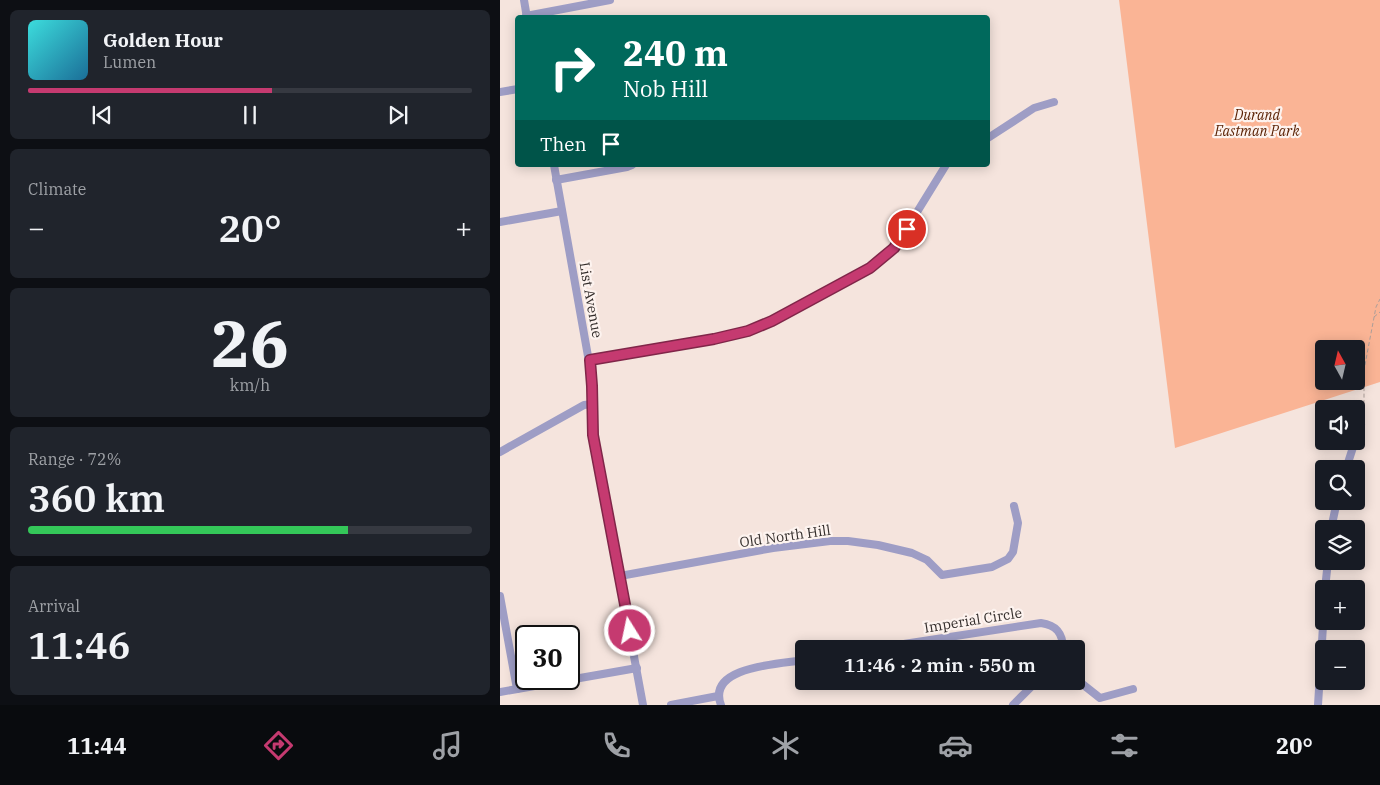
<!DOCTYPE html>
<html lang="en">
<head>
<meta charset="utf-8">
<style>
  body { margin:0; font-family:"IBM Plex Serif",serif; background:#20242c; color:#f1f3f6; height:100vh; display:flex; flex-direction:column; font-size:19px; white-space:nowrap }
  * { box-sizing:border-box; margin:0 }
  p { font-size:16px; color:#9ea1a6 }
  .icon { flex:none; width:28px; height:28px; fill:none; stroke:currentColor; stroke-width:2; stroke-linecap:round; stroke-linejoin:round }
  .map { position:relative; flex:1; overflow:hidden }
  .panel { display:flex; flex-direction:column; gap:10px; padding:10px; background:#0d0f14; width:500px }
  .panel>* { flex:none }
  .top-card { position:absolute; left:15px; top:15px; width:475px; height:152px; border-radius:5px; box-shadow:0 2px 12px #0003; background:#00695c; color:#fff; overflow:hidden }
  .needle { width:32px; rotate:352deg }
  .fabs { position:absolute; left:815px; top:340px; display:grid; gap:10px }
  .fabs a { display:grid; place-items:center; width:50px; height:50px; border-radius:5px; background:#171b24; box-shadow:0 2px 12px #0003; font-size:25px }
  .speed { position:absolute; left:15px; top:625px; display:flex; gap:10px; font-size:25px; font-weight:700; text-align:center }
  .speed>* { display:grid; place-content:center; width:65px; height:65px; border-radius:50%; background:#171b24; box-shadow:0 2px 12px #0003; line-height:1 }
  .speed .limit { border:2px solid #111; border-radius:8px; background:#fff; color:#111 }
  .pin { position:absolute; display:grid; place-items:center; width:42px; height:42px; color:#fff; margin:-21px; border:2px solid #fff; border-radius:50%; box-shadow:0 1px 5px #0007 }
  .me { position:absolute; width:55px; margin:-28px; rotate:350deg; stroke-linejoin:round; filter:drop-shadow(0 0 4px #0008) }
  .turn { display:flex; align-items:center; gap:18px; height:105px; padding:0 25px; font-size:22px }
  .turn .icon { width:65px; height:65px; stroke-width:2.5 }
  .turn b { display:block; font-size:35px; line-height:42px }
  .then { display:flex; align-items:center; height:48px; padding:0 25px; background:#0003; gap:10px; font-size:19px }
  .big { font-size:38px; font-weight:600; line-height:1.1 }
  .panel .tile { flex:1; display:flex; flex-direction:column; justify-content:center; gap:8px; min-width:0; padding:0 18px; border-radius:8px; background:#20242c }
  .panel .dial { align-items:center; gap:0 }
  .dial b { font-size:65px; line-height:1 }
  .song { display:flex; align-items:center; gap:15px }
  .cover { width:60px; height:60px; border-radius:8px; background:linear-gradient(135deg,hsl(180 70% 55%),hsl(200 70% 35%)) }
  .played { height:5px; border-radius:2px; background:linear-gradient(90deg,#c53a70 55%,#363941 55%) }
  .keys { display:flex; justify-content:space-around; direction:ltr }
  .heat { display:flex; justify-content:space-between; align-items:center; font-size:28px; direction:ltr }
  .charge { height:8px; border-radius:4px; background:linear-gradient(90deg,#34c759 72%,#363941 0) }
  .trip { position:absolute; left:295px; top:640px; width:290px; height:50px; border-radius:5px; background:#171b24; box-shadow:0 2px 12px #0003; font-weight:600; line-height:50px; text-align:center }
  .tabs { display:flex; height:80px; justify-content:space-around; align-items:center; background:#090b0e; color:#9ea1a6 }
  .tabs .icon { width:35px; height:35px }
  .tabs .on { color:#c53a70 }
  .tabs b { font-size:22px; color:#f1f3f6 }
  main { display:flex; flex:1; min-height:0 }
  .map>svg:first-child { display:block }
  .green { fill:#fab495; fill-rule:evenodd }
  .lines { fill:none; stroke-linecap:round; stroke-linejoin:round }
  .path { stroke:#ab9e99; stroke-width:1; stroke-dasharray:4 2.5; stroke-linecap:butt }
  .minor { stroke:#9e9dc5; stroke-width:8 }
  .route-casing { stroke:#802649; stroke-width:12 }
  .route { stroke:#c53a70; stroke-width:9 }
  .labels { text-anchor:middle; stroke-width:4.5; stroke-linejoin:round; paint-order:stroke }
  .park-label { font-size:14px; font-style:italic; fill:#591f00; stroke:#fdf3ef }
  .street-label { font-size:14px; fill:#332d2b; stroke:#fdf3ef }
</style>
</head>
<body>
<main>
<section class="panel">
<div class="tile">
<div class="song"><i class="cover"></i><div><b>Golden Hour</b><p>Lumen</p></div></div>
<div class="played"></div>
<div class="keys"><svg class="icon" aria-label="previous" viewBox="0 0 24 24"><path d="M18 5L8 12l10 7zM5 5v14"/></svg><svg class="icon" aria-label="pause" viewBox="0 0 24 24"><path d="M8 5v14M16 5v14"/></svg><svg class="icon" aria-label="next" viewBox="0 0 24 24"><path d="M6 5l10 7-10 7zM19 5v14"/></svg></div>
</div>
<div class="tile"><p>Climate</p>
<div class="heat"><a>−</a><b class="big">20°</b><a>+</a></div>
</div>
<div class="tile dial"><b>26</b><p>km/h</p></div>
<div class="tile"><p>Range · 72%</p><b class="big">360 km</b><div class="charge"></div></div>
<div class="tile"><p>Arrival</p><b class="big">11:46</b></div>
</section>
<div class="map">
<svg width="880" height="705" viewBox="0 0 880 705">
  <rect width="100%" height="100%" fill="#f5e4dd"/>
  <path class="green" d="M619,0H880V382L675,448ZM824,349H856V381H824Z"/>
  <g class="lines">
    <g class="path">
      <path d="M874,317L880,312"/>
      <path d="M862,417L864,401V370L876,307L880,299"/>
    </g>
    <g class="minor">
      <path d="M24,0L27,18"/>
      <path d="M26,16L110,0"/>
      <path d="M0,92L18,89"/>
      <path d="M488,138L534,108L554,102"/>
      <path d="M54,165L91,373L93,435L143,705"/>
      <path d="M56,180L127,167L132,165"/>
      <path d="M0,222L62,211"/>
      <path d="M89,360L214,339L248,331L272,321L370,268L383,258L401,238L446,165"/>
      <path d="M856,438L861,425"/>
      <path d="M0,452L84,405L93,404"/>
      <path d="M846,469L855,441"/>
      <path d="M831,529L837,501"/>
      <path d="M120,576L273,548L330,541H348L378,545L412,553L427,560L442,575L492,567L508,559L513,552L518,523L514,506"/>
      <path d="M825,589L828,561"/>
      <path d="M0,596L17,689"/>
      <path d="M371,649L541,623C556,625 563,633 563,649"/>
      <path d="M576,679L600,698L633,689"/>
      <path d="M0,692L137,668"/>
      <path d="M171,705L218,696"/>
      <path d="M221,705C206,666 280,664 304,660"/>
      <path d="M513,705L537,681"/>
      <path d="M818,705L824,610"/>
    </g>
  </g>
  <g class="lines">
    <g class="route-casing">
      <path id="route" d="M130,631L93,435L92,386L90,360L214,339L248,331L272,321L370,268L394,248L407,229"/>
    </g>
    <use href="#route" class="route"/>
  </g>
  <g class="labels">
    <g class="park-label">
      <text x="757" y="120">Durand<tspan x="757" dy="16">Eastman Park</tspan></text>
    </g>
    <g class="street-label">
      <text transform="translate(91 300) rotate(80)" y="5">List Avenue</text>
      <text transform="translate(285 536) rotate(-8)" y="5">Old North Hill</text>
      <text transform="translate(473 620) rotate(-9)" y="5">Imperial Circle</text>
    </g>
  </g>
</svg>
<div class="fabs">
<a><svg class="needle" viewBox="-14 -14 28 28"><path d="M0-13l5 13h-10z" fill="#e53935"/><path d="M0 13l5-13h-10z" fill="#9ea1a6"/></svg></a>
<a><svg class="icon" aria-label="sound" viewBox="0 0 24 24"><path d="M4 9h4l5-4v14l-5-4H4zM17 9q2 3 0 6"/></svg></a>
<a><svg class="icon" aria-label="search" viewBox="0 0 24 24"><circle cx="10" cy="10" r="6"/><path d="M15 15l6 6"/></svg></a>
<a><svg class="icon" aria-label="layers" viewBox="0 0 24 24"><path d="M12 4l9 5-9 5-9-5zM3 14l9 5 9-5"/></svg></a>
<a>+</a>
<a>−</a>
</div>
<div class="speed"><div class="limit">30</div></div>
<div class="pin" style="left:407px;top:229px;background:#d93025"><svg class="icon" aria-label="arrive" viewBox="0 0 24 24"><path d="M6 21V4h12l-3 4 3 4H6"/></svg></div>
<svg class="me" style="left:130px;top:631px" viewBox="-20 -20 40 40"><circle r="17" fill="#c53a70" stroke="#fff" stroke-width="3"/><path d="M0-11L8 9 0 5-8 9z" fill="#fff"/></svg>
<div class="trip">11:46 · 2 min · 550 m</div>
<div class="top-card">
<div class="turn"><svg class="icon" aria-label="right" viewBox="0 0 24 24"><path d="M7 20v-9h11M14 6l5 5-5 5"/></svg><div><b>240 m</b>Nob Hill</div></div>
<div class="then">Then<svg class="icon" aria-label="arrive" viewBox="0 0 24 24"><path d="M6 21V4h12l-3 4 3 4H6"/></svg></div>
</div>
</div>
</main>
<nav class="tabs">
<b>11:44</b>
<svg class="icon on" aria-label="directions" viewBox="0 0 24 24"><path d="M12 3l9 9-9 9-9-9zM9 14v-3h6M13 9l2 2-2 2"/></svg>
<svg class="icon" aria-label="music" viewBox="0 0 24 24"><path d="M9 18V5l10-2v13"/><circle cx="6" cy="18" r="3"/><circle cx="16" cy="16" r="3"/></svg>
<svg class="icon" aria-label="phone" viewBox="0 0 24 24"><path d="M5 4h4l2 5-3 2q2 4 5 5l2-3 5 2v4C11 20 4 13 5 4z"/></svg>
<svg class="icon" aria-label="climate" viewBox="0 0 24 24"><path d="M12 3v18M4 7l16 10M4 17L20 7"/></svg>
<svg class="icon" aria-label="car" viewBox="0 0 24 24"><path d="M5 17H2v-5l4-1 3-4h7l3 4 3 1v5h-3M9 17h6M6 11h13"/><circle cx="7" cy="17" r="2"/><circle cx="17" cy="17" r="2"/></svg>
<svg class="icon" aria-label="filters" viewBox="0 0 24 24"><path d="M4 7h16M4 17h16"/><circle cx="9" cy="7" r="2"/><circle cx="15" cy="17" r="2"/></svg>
<b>20°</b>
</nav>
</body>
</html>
